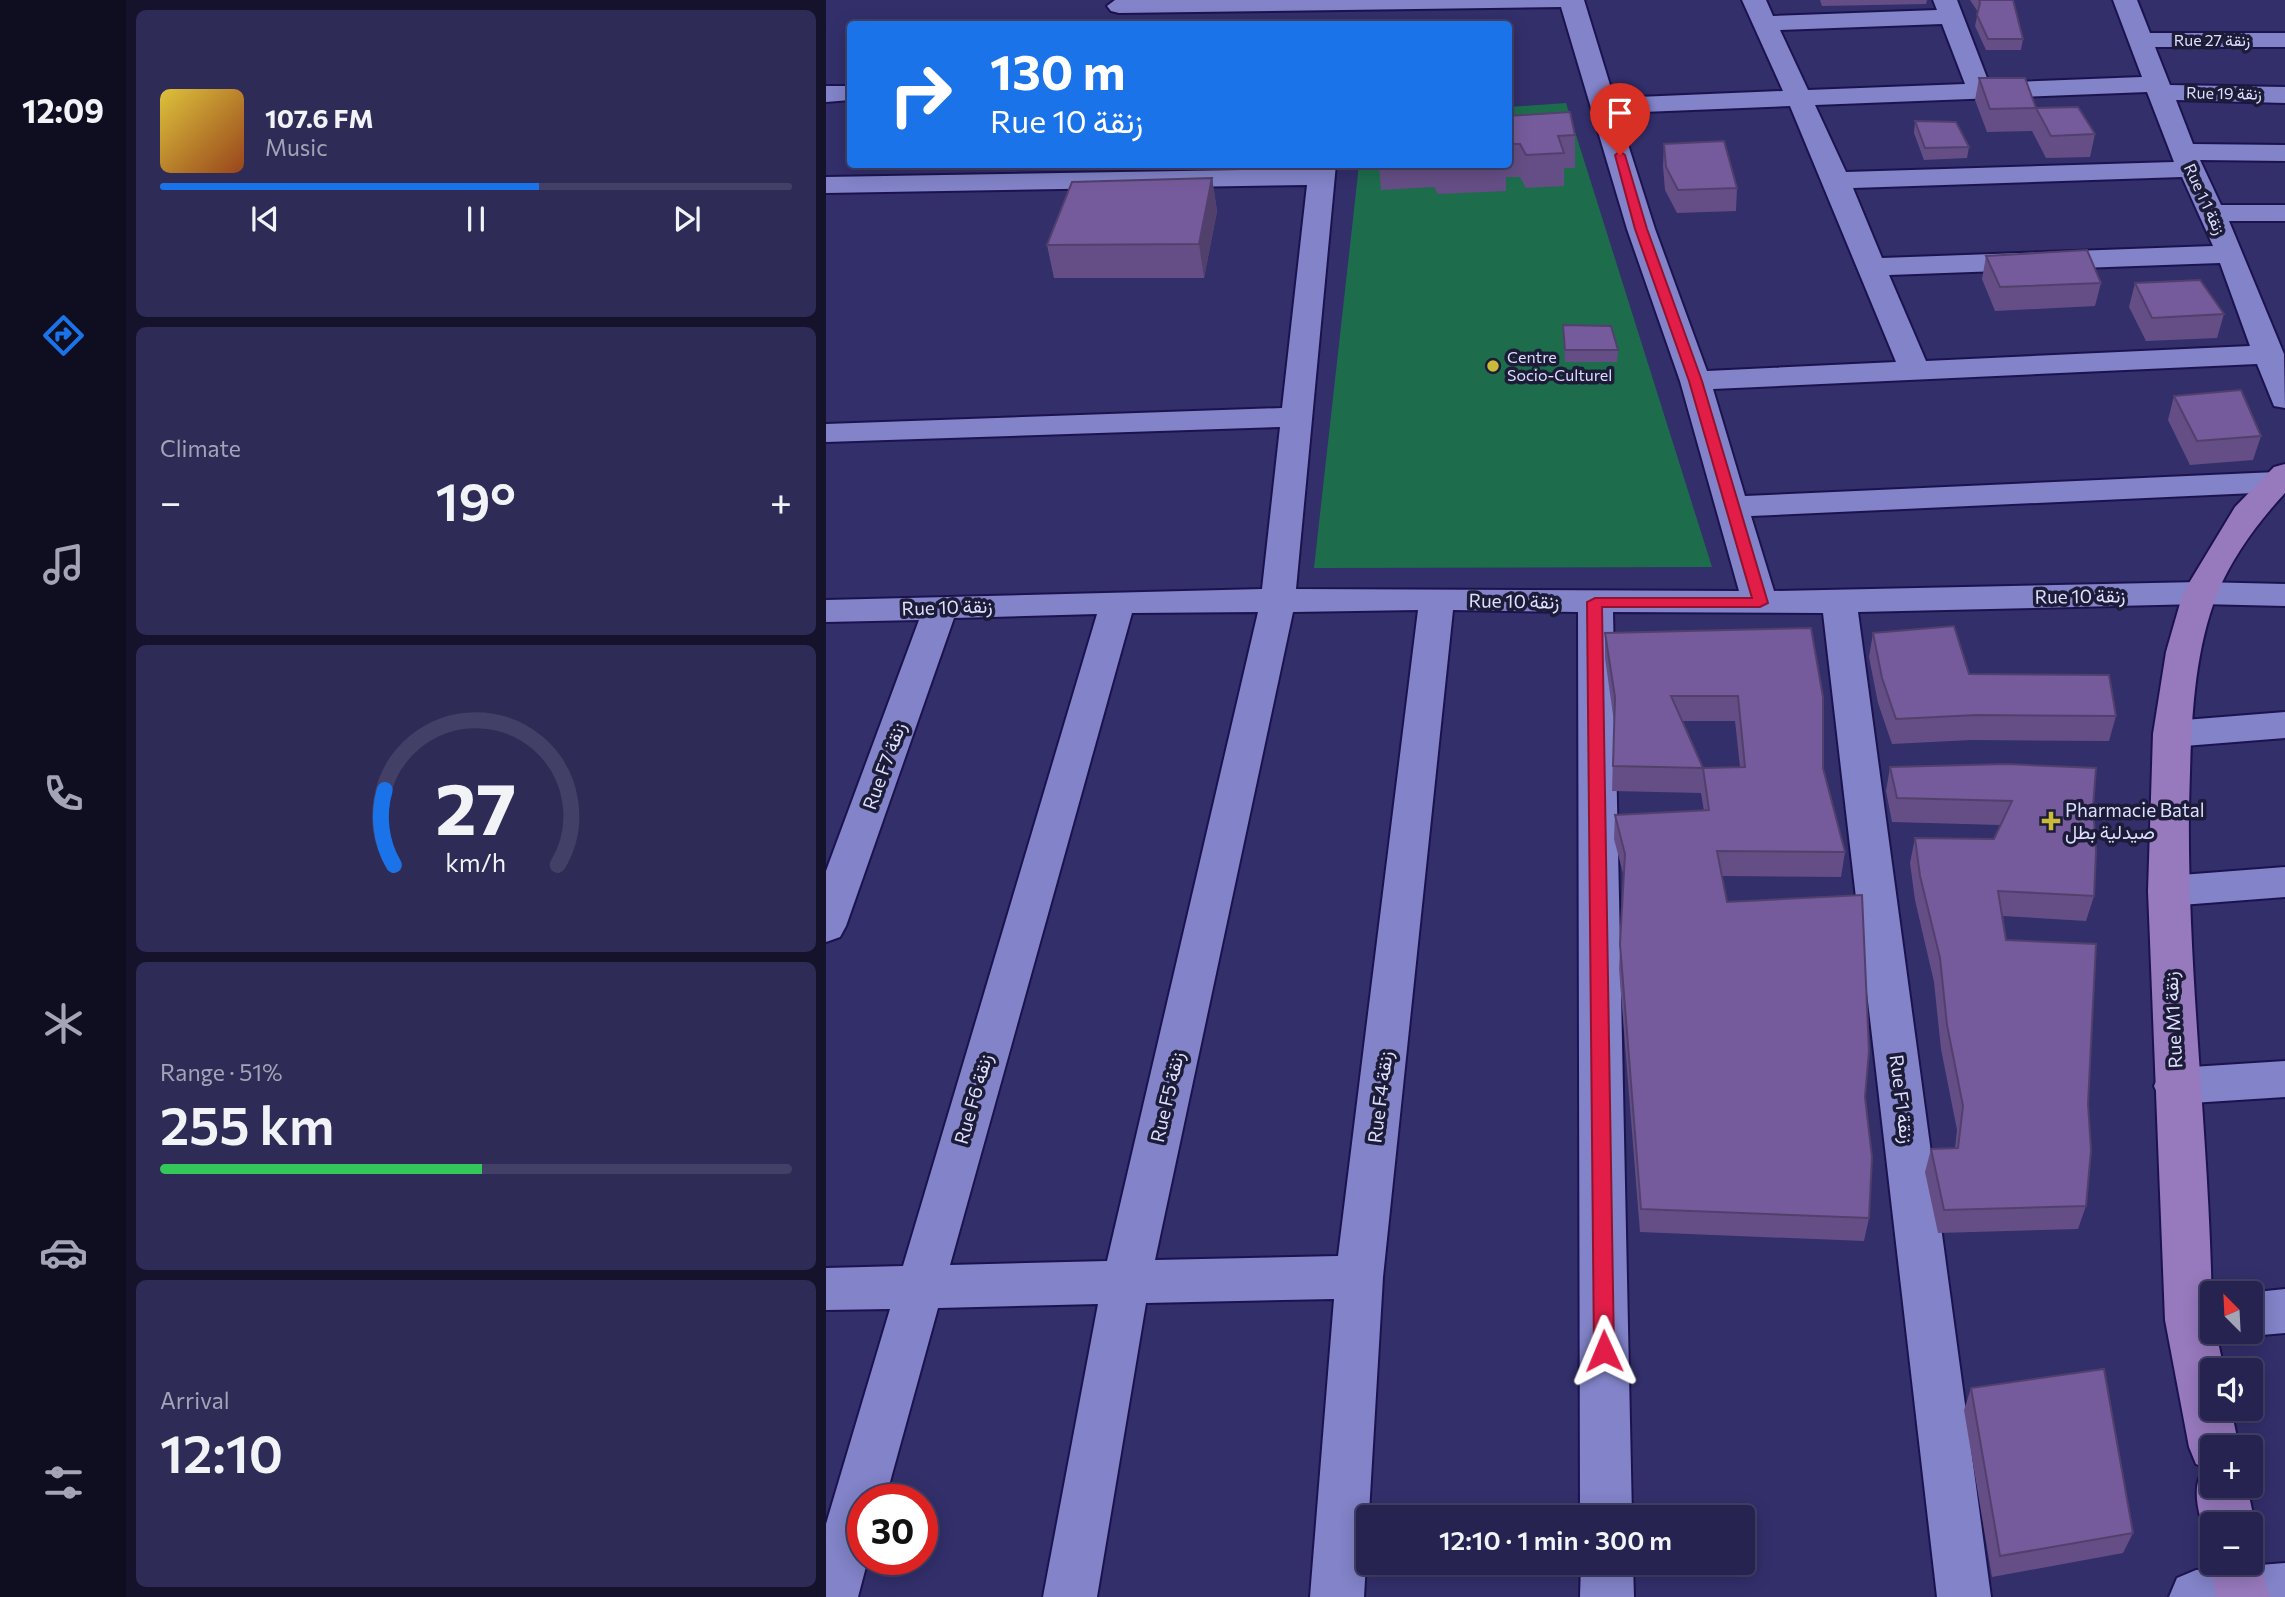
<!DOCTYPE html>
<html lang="en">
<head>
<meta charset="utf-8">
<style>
  body { margin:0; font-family:Commissioner,Vazirmatn,sans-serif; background:#2e2b57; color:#f1f3f6; height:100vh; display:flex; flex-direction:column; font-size:26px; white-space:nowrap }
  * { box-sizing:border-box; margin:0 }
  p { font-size:23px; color:#a4a4b7 }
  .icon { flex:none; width:38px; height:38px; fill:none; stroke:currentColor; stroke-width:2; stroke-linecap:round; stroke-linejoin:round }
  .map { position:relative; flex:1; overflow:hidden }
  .drawer { display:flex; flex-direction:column; gap:10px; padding:10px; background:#15132c; width:700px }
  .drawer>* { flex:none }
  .guide { position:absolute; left:21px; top:21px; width:665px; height:147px; border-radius:7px; box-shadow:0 4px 18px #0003,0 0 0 2px #424067; background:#1a73e8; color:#fff; overflow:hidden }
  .needle { width:46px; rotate:336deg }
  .tools { position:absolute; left:1374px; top:1281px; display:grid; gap:14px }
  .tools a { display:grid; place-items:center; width:63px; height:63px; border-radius:7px; background:#262350; box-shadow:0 4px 18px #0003,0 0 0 2px #424067; font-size:35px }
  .speed { position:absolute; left:21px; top:1484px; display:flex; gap:14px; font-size:35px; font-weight:700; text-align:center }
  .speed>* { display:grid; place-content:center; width:91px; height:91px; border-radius:50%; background:#262350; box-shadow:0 4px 18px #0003,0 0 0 2px #424067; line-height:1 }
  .speed .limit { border:10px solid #d22; background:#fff; color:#111 }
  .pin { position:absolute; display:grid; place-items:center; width:60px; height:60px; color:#fff; margin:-72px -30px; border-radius:50% 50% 50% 0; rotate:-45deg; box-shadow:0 0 7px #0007 }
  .pin .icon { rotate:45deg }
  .me { position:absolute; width:77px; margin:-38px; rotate:359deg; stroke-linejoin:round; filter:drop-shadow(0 0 5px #0008) }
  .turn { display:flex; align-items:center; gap:24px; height:147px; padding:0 28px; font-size:32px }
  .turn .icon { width:91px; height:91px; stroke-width:2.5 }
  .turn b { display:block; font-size:49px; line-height:60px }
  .big { font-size:52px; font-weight:600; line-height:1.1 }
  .drawer .card { flex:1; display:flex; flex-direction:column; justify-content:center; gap:10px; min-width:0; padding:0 24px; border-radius:10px; background:#2e2b57 }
  .drawer .dial { align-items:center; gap:0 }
  .dial svg { height:182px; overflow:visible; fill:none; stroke:#424067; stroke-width:7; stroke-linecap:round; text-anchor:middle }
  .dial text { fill:#f1f3f6; stroke:none }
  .song { display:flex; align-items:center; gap:21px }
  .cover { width:84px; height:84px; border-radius:10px; background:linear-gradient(135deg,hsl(50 70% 55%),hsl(20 70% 35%)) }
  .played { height:7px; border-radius:4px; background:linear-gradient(90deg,#1a73e8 60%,#424067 60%) }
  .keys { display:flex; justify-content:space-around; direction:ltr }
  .heat { display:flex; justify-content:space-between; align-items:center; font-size:38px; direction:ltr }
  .charge { height:10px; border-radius:5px; background:linear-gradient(90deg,#34c759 51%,#424067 0) }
  .trip { position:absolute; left:530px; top:1505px; width:399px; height:70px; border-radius:7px; background:#262350; box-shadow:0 4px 18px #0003,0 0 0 2px #424067; font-weight:600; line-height:70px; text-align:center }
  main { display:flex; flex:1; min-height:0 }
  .tab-bar { display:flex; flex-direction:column; width:126px; justify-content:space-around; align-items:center; background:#0f0e20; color:#a4a4b7 }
  .tab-bar .icon { width:49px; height:49px }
  .tab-bar .current { color:#1a73e8 }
  .tab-bar b { font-size:32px; color:#f1f3f6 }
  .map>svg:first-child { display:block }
  .green { fill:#1d6d4d }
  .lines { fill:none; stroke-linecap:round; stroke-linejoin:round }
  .street-casing { stroke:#1c134e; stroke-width:4 }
  .secondary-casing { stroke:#1c134e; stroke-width:4 }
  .street { fill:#8283c8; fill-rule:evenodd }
  .secondary { fill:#9779bd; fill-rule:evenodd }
  .wall { fill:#654e85 }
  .shaded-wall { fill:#52406c }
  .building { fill:#755b9b; stroke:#52406c; stroke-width:2 }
  .route { fill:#e11d48; stroke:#92132f; stroke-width:2 }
  .poi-dot { fill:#caba3a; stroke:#1c1c38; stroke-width:2.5 }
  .labels { text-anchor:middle; stroke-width:7; stroke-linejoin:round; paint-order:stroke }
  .far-street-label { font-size:16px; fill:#dddffd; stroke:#1c1c38 }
  .far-poi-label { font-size:16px; fill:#dddffd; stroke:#1c1c38; text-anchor:start }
  .street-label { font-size:19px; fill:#dddffd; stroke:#1c1c38 }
  .poi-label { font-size:19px; fill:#dddffd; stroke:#1c1c38; text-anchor:start }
</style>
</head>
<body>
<main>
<nav class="tab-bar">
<b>12:09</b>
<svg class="icon current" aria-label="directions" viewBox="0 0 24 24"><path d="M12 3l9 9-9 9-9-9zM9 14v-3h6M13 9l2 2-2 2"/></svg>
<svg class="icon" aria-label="music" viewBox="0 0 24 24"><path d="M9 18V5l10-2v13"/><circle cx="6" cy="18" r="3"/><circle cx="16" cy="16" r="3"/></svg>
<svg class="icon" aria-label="phone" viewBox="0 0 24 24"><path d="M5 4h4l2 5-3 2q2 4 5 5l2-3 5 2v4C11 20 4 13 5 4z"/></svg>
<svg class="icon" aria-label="climate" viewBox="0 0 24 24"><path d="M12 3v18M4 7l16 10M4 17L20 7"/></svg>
<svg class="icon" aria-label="car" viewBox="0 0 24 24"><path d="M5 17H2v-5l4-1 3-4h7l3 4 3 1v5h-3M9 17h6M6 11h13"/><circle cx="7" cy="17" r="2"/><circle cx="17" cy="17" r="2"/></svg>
<svg class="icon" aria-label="filters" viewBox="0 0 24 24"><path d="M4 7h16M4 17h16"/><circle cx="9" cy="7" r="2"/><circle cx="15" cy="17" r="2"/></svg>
</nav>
<section class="drawer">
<div class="card">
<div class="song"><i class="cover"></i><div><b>107.6 FM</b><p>Music</p></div></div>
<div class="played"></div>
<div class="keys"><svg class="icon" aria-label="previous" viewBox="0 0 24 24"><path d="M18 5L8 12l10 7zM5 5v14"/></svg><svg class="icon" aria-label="pause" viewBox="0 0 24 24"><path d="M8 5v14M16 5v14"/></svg><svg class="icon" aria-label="next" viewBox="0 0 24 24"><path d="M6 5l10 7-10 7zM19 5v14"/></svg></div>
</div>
<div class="card"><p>Climate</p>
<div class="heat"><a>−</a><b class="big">19°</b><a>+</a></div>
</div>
<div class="card dial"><svg viewBox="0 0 100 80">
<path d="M14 69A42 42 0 1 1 86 69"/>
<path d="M14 69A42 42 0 0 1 10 36" stroke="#1a73e8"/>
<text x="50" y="56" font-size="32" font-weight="700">27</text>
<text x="50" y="72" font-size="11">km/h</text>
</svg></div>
<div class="card"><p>Range · 51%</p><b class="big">255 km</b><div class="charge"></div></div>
<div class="card"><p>Arrival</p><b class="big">12:10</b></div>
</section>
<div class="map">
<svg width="1459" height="1597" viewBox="0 0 1459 1597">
  <rect width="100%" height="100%" fill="#322f6b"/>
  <path class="green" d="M740,103L886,567L488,568L533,165L682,164L683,107Z"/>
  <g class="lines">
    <g class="street-casing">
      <g id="street">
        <path d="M289,0H758L788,98L957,91L916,0H940L947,16L1111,10L1107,0H1131L1163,83L1316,77L1287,0H1311L1324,33H1459V47H1329L1344,85L1459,87V103L1350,100L1367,144L1459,145V161L1374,160L1395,205H1459V221H1403L1458,354L1459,408L1448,406L1431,364L887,389L919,496L1450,472L1459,474V490L1450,492L925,516L948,591L1374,582L1459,584V606L1374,604L1032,612L1165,1597H1111L997,613L787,612L806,1517H754L752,612L627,610L557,1277L538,1597H484L508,1299L320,1303L271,1597H217L272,1304L112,1308L59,1500H37V1559H42L32,1597H0V1524L64,1309L0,1310V1268L77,1266L271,614L128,618L20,926L14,937L0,942V871L93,620L0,622V600L436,589L454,427L0,442V424L456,408L481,185L0,193V177L483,169L484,164H510L470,589L913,591L854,381L801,229L735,7L293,13L285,11L281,6ZM1116,24L1139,84L982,90L954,30ZM1321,92L1348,162L1020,172L989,105ZM964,106L1070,362L881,371L829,229L792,113ZM1356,177L1387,246L1056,258L1027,188ZM1394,263L1424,346L1100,361L1063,275ZM592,610L512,1256L329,1260L467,612ZM432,612L281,1261L124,1265L306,613Z"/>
        <path d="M0,86H24V100L0,102Z"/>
        <path d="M1459,712V738L1346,747L1333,743L1327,734L1333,725L1346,721Z"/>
        <path d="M1459,867V897L1342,906L1328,902L1322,891L1328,880L1342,876Z"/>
        <path d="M1459,1061V1097L1350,1104L1334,1099L1328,1086L1334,1073L1350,1068Z"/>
        <path d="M1459,1289V1333L1424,1336L1413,1332H1424V1293H1421Z"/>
        <path d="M755,1563H807L808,1597H754Z"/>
        <path d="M1459,1563V1597H1343L1351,1578L1370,1570Z"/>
      </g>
    </g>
    <g class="secondary-casing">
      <g id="secondary">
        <path d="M1459,464V493C1433,521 1406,557 1391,594C1365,660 1365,738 1363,808C1361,983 1386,1157 1386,1332H1390L1398,1370H1386V1409H1405L1413,1447H1386V1486H1421L1429,1524L1424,1535V1524H1386V1543C1373,1524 1363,1485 1379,1468L1370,1464L1363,1447L1339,1320L1322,891L1327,734L1340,652L1357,593L1409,507L1448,467Z"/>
        <path d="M1424,1543L1429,1545L1444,1597H1390L1384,1563L1386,1557V1563H1424Z"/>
      </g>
    </g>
    <use href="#street" class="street"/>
    <use href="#secondary" class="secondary"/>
  </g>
  <g class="wall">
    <path d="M994,0H1101L1100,4L996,6Z"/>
    <path d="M1144,0H1187L1197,39L1195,50H1160L1149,26L1152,12Z"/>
    <path d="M1153,78L1210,108L1269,134L1264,157L1220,158L1206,131L1161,132L1149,100Z"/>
    <path d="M682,116L749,135V168H738V186L700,188L694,177H680V191L612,194L608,187L555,190L553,164H682Z"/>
    <path d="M1089,121L1143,147L1141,158L1098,160L1088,133Z"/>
    <path d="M838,144L911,188L910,211L851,213L839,190L837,166Z"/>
    <path d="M386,178L391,211L378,278H228L221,245Z"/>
    <path d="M1160,256L1275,283L1269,306L1169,311L1156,279Z"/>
    <path d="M1309,283L1398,314L1391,338L1320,341L1303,307Z"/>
    <path d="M737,325L792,350L791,362H739Z"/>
    <path d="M1348,396L1435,436L1427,460L1364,465L1342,420Z"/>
    <path d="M985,628L997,768L1019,852L1015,877L896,876L901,902L1039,1097L1043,1218L1038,1241L814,1232L793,969L798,877L788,839L789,815L878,811L875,793L877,768L914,767L909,721H856L877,768L875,793L786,791L788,722L779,658V633Z"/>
    <path d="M1047,633L1143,674L1290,716L1283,741L1145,740L1066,744L1052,703L1043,657Z"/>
    <path d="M1064,767L1267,807L1268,896L1260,921L1177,916L1180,940L1262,1104L1260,1206L1252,1229L1112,1233L1099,1172L1105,1149L1129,1148L1131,1130L1115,1049L1108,982L1089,900L1084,863L1089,838L1168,839L1174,825L1066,822L1060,791Z"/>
    <path d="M1145,1388L1307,1533L1297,1553L1166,1577L1138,1410Z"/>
  </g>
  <path class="shaded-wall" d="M386,178L391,211L378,278L373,244Z"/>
  <g class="building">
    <path d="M1153,0H1187L1197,39H1162L1151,15L1154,3Z"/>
    <path d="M1153,78H1199L1210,108L1164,109Z"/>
    <path d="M1252,107L1269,134L1225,136L1210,108Z"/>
    <path d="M744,112L749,135L732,136L738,153L700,155L694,144H682V116Z"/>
    <path d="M1089,121L1130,122L1143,147L1099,148Z"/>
    <path d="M898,141L911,188L852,190L840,167L838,144Z"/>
    <path d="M386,178L373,244L221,245L246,182Z"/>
    <path d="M1261,250L1275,283L1174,287L1160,256Z"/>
    <path d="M1374,280L1398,314L1326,318L1309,283Z"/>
    <path d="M737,325L785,326L792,350H739Z"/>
    <path d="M1415,390L1435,436L1371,441L1348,396Z"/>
    <path d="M1128,626L1143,674L1283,675L1290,716L1151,715L1070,719L1056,678L1047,633Z"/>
    <path d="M985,628L997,697V768L1019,852L891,851L901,902L1036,895L1043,1051L1039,1097L1046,1157L1043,1218L815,1209L794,944L799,854L789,815L883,810L877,768L919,767L912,696H845L877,768L787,766L789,697L779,633Z"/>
    <path d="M1180,764L1270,768L1267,807L1270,851L1268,896L1172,891L1180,940L1270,944L1262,1104L1265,1150L1260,1206L1118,1210L1105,1149L1132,1148L1137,1106L1121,1025L1114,958L1094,876L1089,838L1168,839L1186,801L1071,798L1064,767Z"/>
    <path d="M1278,1369L1307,1533L1174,1556L1145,1388Z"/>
  </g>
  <path class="route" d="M794,151L799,155L821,229L876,381L942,603L934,607H776L788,1351L785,1357L778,1360L771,1357L768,1351L761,602L769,598H926L863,381L809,229L789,155Z"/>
  <g class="poi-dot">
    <circle cx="667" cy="366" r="7"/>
    <path d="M1221.5 810.5h7v7h7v7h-7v7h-7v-7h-7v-7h7z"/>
  </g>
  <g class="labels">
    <g class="far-street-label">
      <text x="1386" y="46">Rue 27 زنقة</text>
      <text transform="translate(1398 93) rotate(1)" y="6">Rue 19 زنقة</text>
      <text transform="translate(1379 199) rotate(65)" y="6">Rue 1 زنقة 1</text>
    </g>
    <g class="far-poi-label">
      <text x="681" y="363">Centre<tspan x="681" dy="18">Socio-Culturel</tspan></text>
    </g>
    <g class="street-label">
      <text transform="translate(1254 596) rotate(-1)" y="7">Rue 10 زنقة</text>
      <text transform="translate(688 601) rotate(1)" y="7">Rue 10 زنقة</text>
      <text transform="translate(121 607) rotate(-2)" y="7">Rue 10 زنقة</text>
      <text transform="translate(58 766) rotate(-70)" y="7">Rue F7 زنقة</text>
      <text transform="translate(1347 1020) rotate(-93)" y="7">Rue M1 زنقة</text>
      <text transform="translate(341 1097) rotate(-77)" y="7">Rue F5 زنقة</text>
      <text transform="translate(554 1097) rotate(-83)" y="7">Rue F4 زنقة</text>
      <text transform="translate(147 1099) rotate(-74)" y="7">Rue F6 زنقة</text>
      <text transform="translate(1076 1099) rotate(83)" y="7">Rue F1 زنقة</text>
    </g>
    <g class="poi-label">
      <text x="1239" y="817">Pharmacie Batal<tspan x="1239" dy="22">صيدلية بطل</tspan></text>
    </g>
  </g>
</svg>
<div class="tools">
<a><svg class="needle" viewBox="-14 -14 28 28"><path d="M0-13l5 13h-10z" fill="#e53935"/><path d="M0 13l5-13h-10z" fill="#a4a4b7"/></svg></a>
<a><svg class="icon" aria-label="sound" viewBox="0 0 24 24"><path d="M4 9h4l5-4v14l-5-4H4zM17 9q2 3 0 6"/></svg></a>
<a>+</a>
<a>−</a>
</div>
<div class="speed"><div class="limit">30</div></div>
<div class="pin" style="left:794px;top:155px;background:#d93025"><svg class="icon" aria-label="arrive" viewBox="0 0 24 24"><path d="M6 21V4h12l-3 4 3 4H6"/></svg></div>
<svg class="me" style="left:778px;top:1351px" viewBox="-20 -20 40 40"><path d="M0-17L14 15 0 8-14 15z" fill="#e11d48" stroke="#fff" stroke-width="4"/></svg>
<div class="trip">12:10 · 1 min · 300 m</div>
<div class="guide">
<div class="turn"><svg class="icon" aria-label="right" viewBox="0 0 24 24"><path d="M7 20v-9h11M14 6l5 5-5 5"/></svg><div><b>130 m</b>Rue 10 زنقة</div></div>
</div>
</div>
</main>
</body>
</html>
